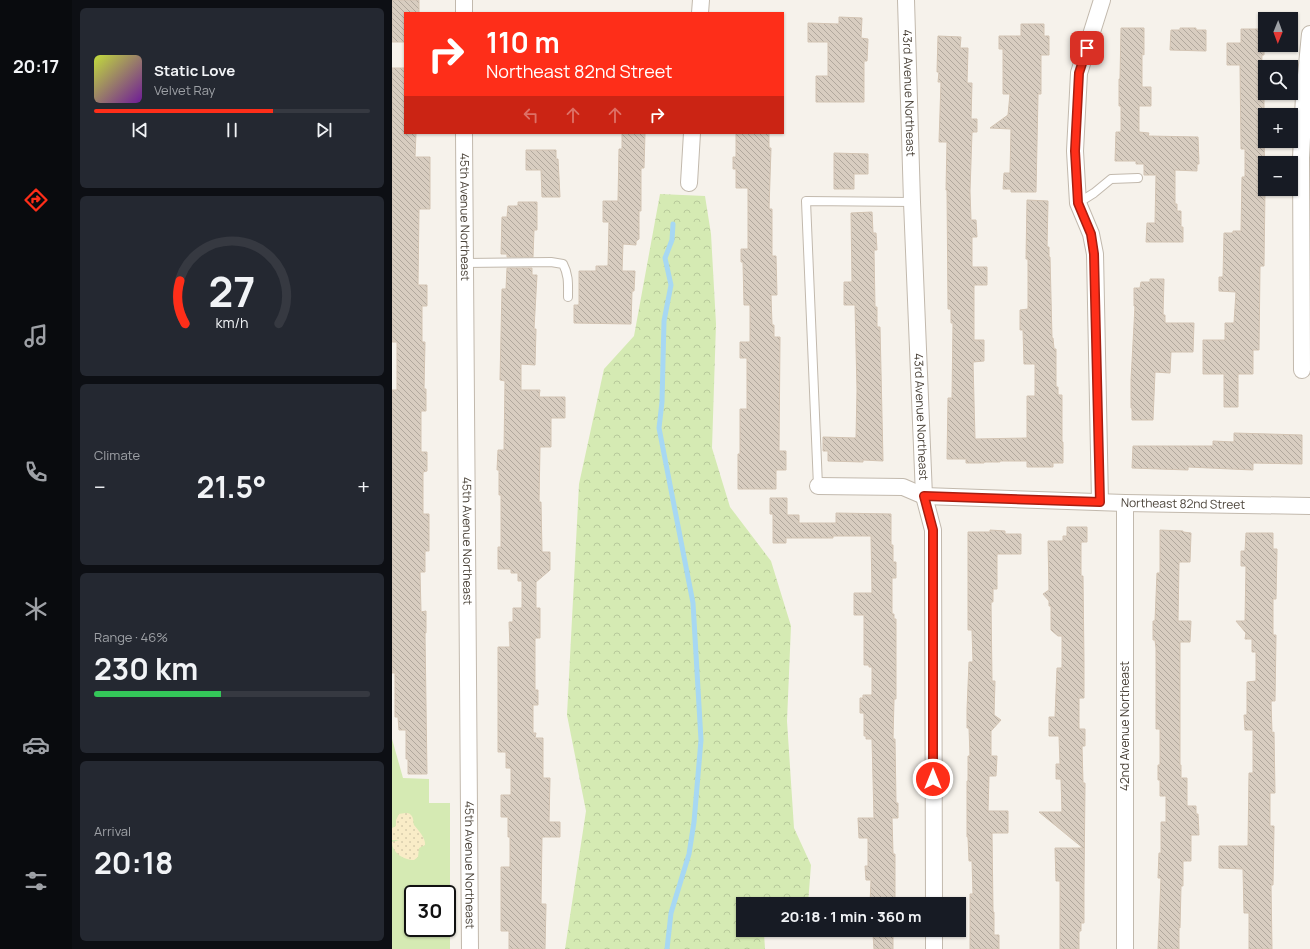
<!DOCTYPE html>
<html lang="en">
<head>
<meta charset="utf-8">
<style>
  body { margin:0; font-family:Manrope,sans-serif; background:#242831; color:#f1f3f6; height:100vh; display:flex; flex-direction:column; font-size:15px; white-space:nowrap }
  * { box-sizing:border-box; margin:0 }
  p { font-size:13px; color:#9ea1a6 }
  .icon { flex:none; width:22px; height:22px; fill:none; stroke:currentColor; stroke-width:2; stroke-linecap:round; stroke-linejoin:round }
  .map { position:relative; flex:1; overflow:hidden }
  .side { display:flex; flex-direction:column; gap:8px; padding:8px; background:#0d0f14; width:320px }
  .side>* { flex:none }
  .top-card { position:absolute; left:12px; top:12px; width:380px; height:122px; border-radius:0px; box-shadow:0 1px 3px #0004; background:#fe2e19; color:#fff; overflow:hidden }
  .needle { width:26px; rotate:181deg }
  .controls { position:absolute; left:866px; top:12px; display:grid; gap:8px }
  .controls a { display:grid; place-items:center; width:40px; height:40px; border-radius:0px; background:#171b24; box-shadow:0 1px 3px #0004; font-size:20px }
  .speed { position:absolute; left:12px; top:885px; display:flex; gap:8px; font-size:20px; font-weight:700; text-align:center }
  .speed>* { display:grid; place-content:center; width:52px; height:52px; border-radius:50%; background:#171b24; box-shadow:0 1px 3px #0004; line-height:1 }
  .speed .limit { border:2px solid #111; border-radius:6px; background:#fff; color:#111 }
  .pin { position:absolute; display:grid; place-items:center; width:34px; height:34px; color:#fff; margin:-17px; border-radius:8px; box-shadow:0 2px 6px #0006 }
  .me { position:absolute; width:44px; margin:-22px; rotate:0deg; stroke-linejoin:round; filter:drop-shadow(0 0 3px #0008) }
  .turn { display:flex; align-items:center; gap:14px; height:84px; padding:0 16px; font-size:18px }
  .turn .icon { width:52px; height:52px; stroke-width:2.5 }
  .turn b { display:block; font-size:28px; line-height:34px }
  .lanes { display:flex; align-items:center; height:38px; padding:0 16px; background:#0003; justify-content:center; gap:20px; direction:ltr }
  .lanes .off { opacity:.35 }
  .big { font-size:30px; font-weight:700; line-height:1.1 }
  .side .card { flex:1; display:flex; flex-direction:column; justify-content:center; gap:6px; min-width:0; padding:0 14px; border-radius:6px; background:#242831 }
  .side .dial { align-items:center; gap:0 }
  .dial svg { height:104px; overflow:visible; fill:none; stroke:#363941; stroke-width:7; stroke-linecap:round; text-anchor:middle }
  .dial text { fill:#f1f3f6; stroke:none }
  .song { display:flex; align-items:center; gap:12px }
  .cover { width:48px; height:48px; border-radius:6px; background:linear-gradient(135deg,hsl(70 70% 55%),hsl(280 70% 35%)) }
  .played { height:4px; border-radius:2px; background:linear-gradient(90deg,#fe2e19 65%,#363941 65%) }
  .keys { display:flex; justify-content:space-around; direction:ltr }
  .heat { display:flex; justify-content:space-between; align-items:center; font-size:22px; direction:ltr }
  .charge { height:6px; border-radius:3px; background:linear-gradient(90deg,#34c759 46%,#363941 0) }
  .trip { position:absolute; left:344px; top:897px; width:230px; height:40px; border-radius:0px; background:#171b24; box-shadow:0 1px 3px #0004; font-weight:700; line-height:40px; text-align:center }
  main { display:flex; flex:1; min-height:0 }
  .tabs { display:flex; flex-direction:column; width:72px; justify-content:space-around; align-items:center; background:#090b0e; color:#9ea1a6 }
  .tabs .icon { width:28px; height:28px }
  .tabs .active { color:#fe2e19 }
  .tabs b { font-size:18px; color:#f1f3f6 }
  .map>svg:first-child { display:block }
  .grass { fill:#d5eab3; fill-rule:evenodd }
  .forest { fill:url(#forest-crowns) }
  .sand { fill:url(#sand-dots) }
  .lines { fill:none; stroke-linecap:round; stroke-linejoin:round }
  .stream { stroke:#a7d8f3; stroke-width:5 }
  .building { fill:url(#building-back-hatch); stroke:#d3c4b3 }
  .lane-casing { stroke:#c2b9ad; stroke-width:10 }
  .street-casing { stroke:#c2b9ad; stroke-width:18 }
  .lane { stroke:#fff; stroke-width:8 }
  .street { stroke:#fff; stroke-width:16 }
  .route-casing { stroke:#a51e10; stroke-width:10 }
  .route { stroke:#fe2e19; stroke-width:7 }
  .labels { text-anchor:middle; stroke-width:3; stroke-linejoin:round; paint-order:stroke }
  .street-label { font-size:12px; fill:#4a4238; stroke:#fff }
</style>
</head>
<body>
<main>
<nav class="tabs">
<b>20:17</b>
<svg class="icon active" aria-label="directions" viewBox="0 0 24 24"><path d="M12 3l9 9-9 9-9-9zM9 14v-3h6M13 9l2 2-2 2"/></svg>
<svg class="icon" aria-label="music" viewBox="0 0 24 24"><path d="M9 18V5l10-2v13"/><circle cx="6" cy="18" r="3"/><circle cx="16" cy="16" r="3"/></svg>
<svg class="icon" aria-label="phone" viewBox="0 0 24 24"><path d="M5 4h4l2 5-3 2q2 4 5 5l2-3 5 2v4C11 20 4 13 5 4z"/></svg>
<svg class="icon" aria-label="climate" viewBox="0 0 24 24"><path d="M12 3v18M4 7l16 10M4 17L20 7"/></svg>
<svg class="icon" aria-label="car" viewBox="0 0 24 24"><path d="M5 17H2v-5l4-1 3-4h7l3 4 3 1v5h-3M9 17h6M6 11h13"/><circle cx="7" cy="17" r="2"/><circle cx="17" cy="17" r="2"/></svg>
<svg class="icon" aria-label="filters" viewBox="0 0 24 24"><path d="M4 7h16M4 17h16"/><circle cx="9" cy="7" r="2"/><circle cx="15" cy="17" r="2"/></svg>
</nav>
<section class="side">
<div class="card">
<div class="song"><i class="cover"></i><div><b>Static Love</b><p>Velvet Ray</p></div></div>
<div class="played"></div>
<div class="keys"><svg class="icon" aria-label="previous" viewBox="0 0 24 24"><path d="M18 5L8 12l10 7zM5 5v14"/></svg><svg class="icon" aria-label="pause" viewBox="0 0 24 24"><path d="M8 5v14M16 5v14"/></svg><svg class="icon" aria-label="next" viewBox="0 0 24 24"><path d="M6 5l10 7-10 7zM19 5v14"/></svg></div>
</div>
<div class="card dial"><svg viewBox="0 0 100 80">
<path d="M14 69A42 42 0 1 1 86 69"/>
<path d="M14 69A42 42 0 0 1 10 36" stroke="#fe2e19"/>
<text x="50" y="56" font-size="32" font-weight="700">27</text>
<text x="50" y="72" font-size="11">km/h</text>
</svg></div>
<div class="card"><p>Climate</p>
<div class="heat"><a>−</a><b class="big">21.5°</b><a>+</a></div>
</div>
<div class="card"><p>Range · 46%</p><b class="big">230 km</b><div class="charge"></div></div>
<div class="card"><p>Arrival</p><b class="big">20:18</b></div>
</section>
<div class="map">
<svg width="918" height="949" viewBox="0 0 918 949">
  <defs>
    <pattern id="forest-crowns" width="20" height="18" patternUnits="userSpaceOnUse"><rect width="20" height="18" fill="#d5eab3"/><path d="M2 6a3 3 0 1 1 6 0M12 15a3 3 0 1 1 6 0" fill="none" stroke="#b8ca9b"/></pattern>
    <pattern id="sand-dots" width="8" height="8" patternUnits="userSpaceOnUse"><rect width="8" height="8" fill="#f9ecc7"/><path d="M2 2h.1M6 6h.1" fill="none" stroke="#d7ccac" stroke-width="1.8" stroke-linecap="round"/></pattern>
    <pattern id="building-back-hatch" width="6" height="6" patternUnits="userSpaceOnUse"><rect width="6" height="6" fill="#d8cdc0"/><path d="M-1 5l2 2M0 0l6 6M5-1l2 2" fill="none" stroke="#b1a89d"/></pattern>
  </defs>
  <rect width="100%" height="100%" fill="#f6f2eb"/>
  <path class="grass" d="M0,739L11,778L37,779V803H58V949H0ZM21,894H55V928H21Z"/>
  <path class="forest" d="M268,194L313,196L319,234L324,324L320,448L338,507L379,561L399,626L395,721L402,828L419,865L416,904H351V930H379L372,933L373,949H173L194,811L175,715L187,484L212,369L242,336Z"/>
  <path class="sand" d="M13,813C16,813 17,813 19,815C22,818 21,822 22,825C26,830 34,838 33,845L27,848L26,857L22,860C12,860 0,853 0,842L7,840H0V828L4,826V820L7,814Z"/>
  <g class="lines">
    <path class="stream" d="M275,949L279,913L297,854L302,822L309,740L301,603L267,428L270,402L272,321L279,285L273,258L280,240L281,224"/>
  </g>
  <g class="building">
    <path d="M0,0H27V13H13V42H0Z"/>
    <path d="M447,17L470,18L469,38L476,39L475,61H472V102H424V76H436V42H416V23L447,24Z"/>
    <path d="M629,24H652V36H657V55H649V94H646L644,192H619V189H611L612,173H618L619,129L598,128L616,115L618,94H611V49H607V36H629Z"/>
    <path d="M729,28H752V55L750,54V87H759V106H747V132L757,133L756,136L806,137L807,164H805V171L783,170V204H785V211H789V227H791V242H754L755,223H763L764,175H752V164H744V161H723L724,132H729V106H727V79H728Z"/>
    <path d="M788,28H804V30H814V51L778,50L779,30H788Z"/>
    <path d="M849,29H872V55H870L869,84H872V135L873,189L872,266H868L867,350H861V374H846V407H832V374H811V340H833V323H842L844,292L827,291V277H831L832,233H841V231H849L850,177H853V149H849L848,65H835V43H849Z"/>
    <path d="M546,36L569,37L568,48H576L575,83H580L579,119H585V132H580L578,191L579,220H584L585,237H580V267H595V285H582V340H592V361L581,362L583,439L635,438V396H643V364H632L631,330H628V310L636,309V259H634L635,200L656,201L655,247H657V257H658L660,338H661L662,349H664V387H666V395H670V442H671V463H661V467H635V461H608V462H592V463H574V459H555L556,398H560L561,323H559V309H556L555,190H554L555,142H547L549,82H546L547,72H545Z"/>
    <path d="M0,68H13V133H24L23,157H38V209H27L26,285H35V306H30V342H33L32,389H34V411H29V452H35V471L31,472V514H37V551H33V572H28L29,612L34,611V633H33L35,774H16V759H14V730H7L6,717H3V673H0V390H5V342H0Z"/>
    <path d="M230,133H253L252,168H249V211H247V239L244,241V245L231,244L230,271H243L242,291H240L239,324L182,323V305H187V271H204V266H216L217,222H211V201H226L227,149H230Z"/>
    <path d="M344,133H377V148H379L377,209H380V256H384L385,295H379L380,325H382V337H388L387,451H394V470H384V489H346V454H348V409H355V358H348V342H358V305H352L351,262H349V249H356V188H344V169H341V157H344Z"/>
    <path d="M134,150H164V159H166L168,197H150L149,170H134Z"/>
    <path d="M442,153L476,154V174H462V189H442Z"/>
    <path d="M126,202H145V230H142L141,257H115V254H109L110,217H115L116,206H126Z"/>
    <path d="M480,212L481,233H484L485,250H482L483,307H485V327H488L491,461L471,460V462L436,461V451H431V437L464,438L465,390L463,305H452V282H460L459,213Z"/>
    <path d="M115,268H140V275H145L142,329H144L143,365L129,364V390H148L147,397H173V418H159V447H148L147,502H149L150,552H158V570L144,582V608H148V638H143V690H146V705H141V733H144L143,738H151V778H158L157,822H168V837H150L149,904H154L153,949H117V931H109V867H118V837H116V817H109V795H119V768H114V752H106V647H118L117,622H121V608H130V581H126V573H119V569H106V547H109V495H107V470H105L106,450H112L113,381L108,380L110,289H114Z"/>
    <path d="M758,279H772L771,315H773V323H802L801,352H779L778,373L763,372L761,420H740V408H739V380L743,306H742V288H748L749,282H758Z"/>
    <path d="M842,433L910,435V464L861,463V470L796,467V470L740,468L741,446H821V441L842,442Z"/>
    <path d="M378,498H395V515H407V523H444V513L499,514V545H501V562H504V578H500V614H502V619H504V699H502L501,739H503L504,803H506V818H500L501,854H503V904H478L479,880H474L473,866H476V838H467L466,818H482L480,739H474V736H472V713H468V698H471V695H480V667H477V665H472V615H462V593H480L479,536H441V538H394V543H381V514H378Z"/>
    <path d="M675,527H695V542H689V576H691L692,664V698H687V729H693V746H690L691,783H693L692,885V923H689V931H687V949H668V881H664L663,848H691L647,812H670L669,779H664V764H668L667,736H657V717H663L665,668H670V636H666L659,630V606H657V601L651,594L657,590L656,541H671V536H675Z"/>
    <path d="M598,530L613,531V534H629V554H605V589H601V602H599L600,681H603L602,715L609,720L599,731V756H605L604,776H597L596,811H616V833H600L601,912H602V935H607V949H578V894H581L580,861H577L576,837H575V781H576V756H578L577,728H575V710L577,662H581L580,630H576V532H598Z"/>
    <path d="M768,530L791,531V532L799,533L798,562H787L786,621H799L798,642H788V765H789V778H795V806H804V814H806L807,835H799V861H791V886H789L788,928L787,927V949H766L769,878H766L767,853H769V822H774V796H768V780H766V765H768V729H764V648L763,640H761V621H763L765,573H768Z"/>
    <path d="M854,533H881V549H885L884,599H881V635H884L883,701H879L880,733L882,732L883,793H878V826H882L881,885H879L880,949H857V913H852L851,869L827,868V846H856L857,773H861V730H853L852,715H855V682L864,681V652H860V639H853L854,633L844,621H853L854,566H849V551H853Z"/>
    <path d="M481,934H501V949H482Z"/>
  </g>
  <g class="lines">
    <g class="lane-casing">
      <g id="lane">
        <path d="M686,203L702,193L719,179L746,178"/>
        <path d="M72,263L159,262L171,264C177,275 176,285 176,297"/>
        <path d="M426,486L414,201L520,202"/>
      </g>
    </g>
    <g class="street-casing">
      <g id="street">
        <path d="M72,0V13"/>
        <path id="s1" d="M514,0L520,202L532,496L541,530L542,904"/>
        <path d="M308,13L309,0"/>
        <path id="s2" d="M72,133L78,949"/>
        <path d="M297,183L300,133"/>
        <path d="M910,370L909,158L912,96L918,34"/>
        <path id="s3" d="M426,486L511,487L532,496L733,503L918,506"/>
        <path d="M708,502L703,254L699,234L686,203L683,151L687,73L710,0"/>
        <path d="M733,503V949"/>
        <path d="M542,930V949"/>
      </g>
    </g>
    <use href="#lane" class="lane"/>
    <use href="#street" class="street"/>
  </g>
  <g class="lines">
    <g class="route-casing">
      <path id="route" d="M541,779V530L532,496L708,502L702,254L699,234L686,203L683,151L687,73L695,48"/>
    </g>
    <use href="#route" class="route"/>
  </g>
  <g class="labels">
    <g class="street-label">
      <text dy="4" stroke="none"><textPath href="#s1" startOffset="93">43rd Avenue Northeast</textPath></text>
      <text dy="4" stroke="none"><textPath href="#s2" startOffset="84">45th Avenue Northeast</textPath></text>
      <text dy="4" stroke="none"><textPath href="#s1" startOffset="417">43rd Avenue Northeast</textPath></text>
      <text dy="4" stroke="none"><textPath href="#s3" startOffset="367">Northeast 82nd Street</textPath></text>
      <text dy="4" stroke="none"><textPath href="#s2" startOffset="408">45th Avenue Northeast</textPath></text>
      <text transform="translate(733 726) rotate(-90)" y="4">42nd Avenue Northeast</text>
      <text dy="4" stroke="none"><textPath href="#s2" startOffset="732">45th Avenue Northeast</textPath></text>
    </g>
  </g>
</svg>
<div class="controls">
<a><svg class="needle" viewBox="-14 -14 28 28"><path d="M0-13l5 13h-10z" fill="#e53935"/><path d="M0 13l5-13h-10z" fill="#9ea1a6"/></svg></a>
<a><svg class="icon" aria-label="search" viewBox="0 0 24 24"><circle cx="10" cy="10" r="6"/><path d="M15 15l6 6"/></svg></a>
<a>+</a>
<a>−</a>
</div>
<div class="speed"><div class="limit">30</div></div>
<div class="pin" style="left:695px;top:48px;background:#d93025"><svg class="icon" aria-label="arrive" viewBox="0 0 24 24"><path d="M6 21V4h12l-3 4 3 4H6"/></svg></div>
<svg class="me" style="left:541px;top:779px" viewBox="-20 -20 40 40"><circle r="17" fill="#fe2e19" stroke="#fff" stroke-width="3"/><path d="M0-11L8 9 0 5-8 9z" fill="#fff"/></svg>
<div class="trip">20:18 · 1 min · 360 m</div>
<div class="top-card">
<div class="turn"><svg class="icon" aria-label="right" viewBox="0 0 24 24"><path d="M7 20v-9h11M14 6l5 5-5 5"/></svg><div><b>110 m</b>Northeast 82nd Street</div></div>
<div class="lanes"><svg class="icon off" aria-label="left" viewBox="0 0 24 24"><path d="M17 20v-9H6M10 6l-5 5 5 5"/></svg><svg class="icon off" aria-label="ahead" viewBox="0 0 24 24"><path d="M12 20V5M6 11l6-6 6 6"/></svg><svg class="icon off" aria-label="ahead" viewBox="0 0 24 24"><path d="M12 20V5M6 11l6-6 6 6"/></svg><svg class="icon" aria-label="right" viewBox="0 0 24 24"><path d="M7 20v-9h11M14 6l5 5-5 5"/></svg></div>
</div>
</div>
</main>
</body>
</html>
